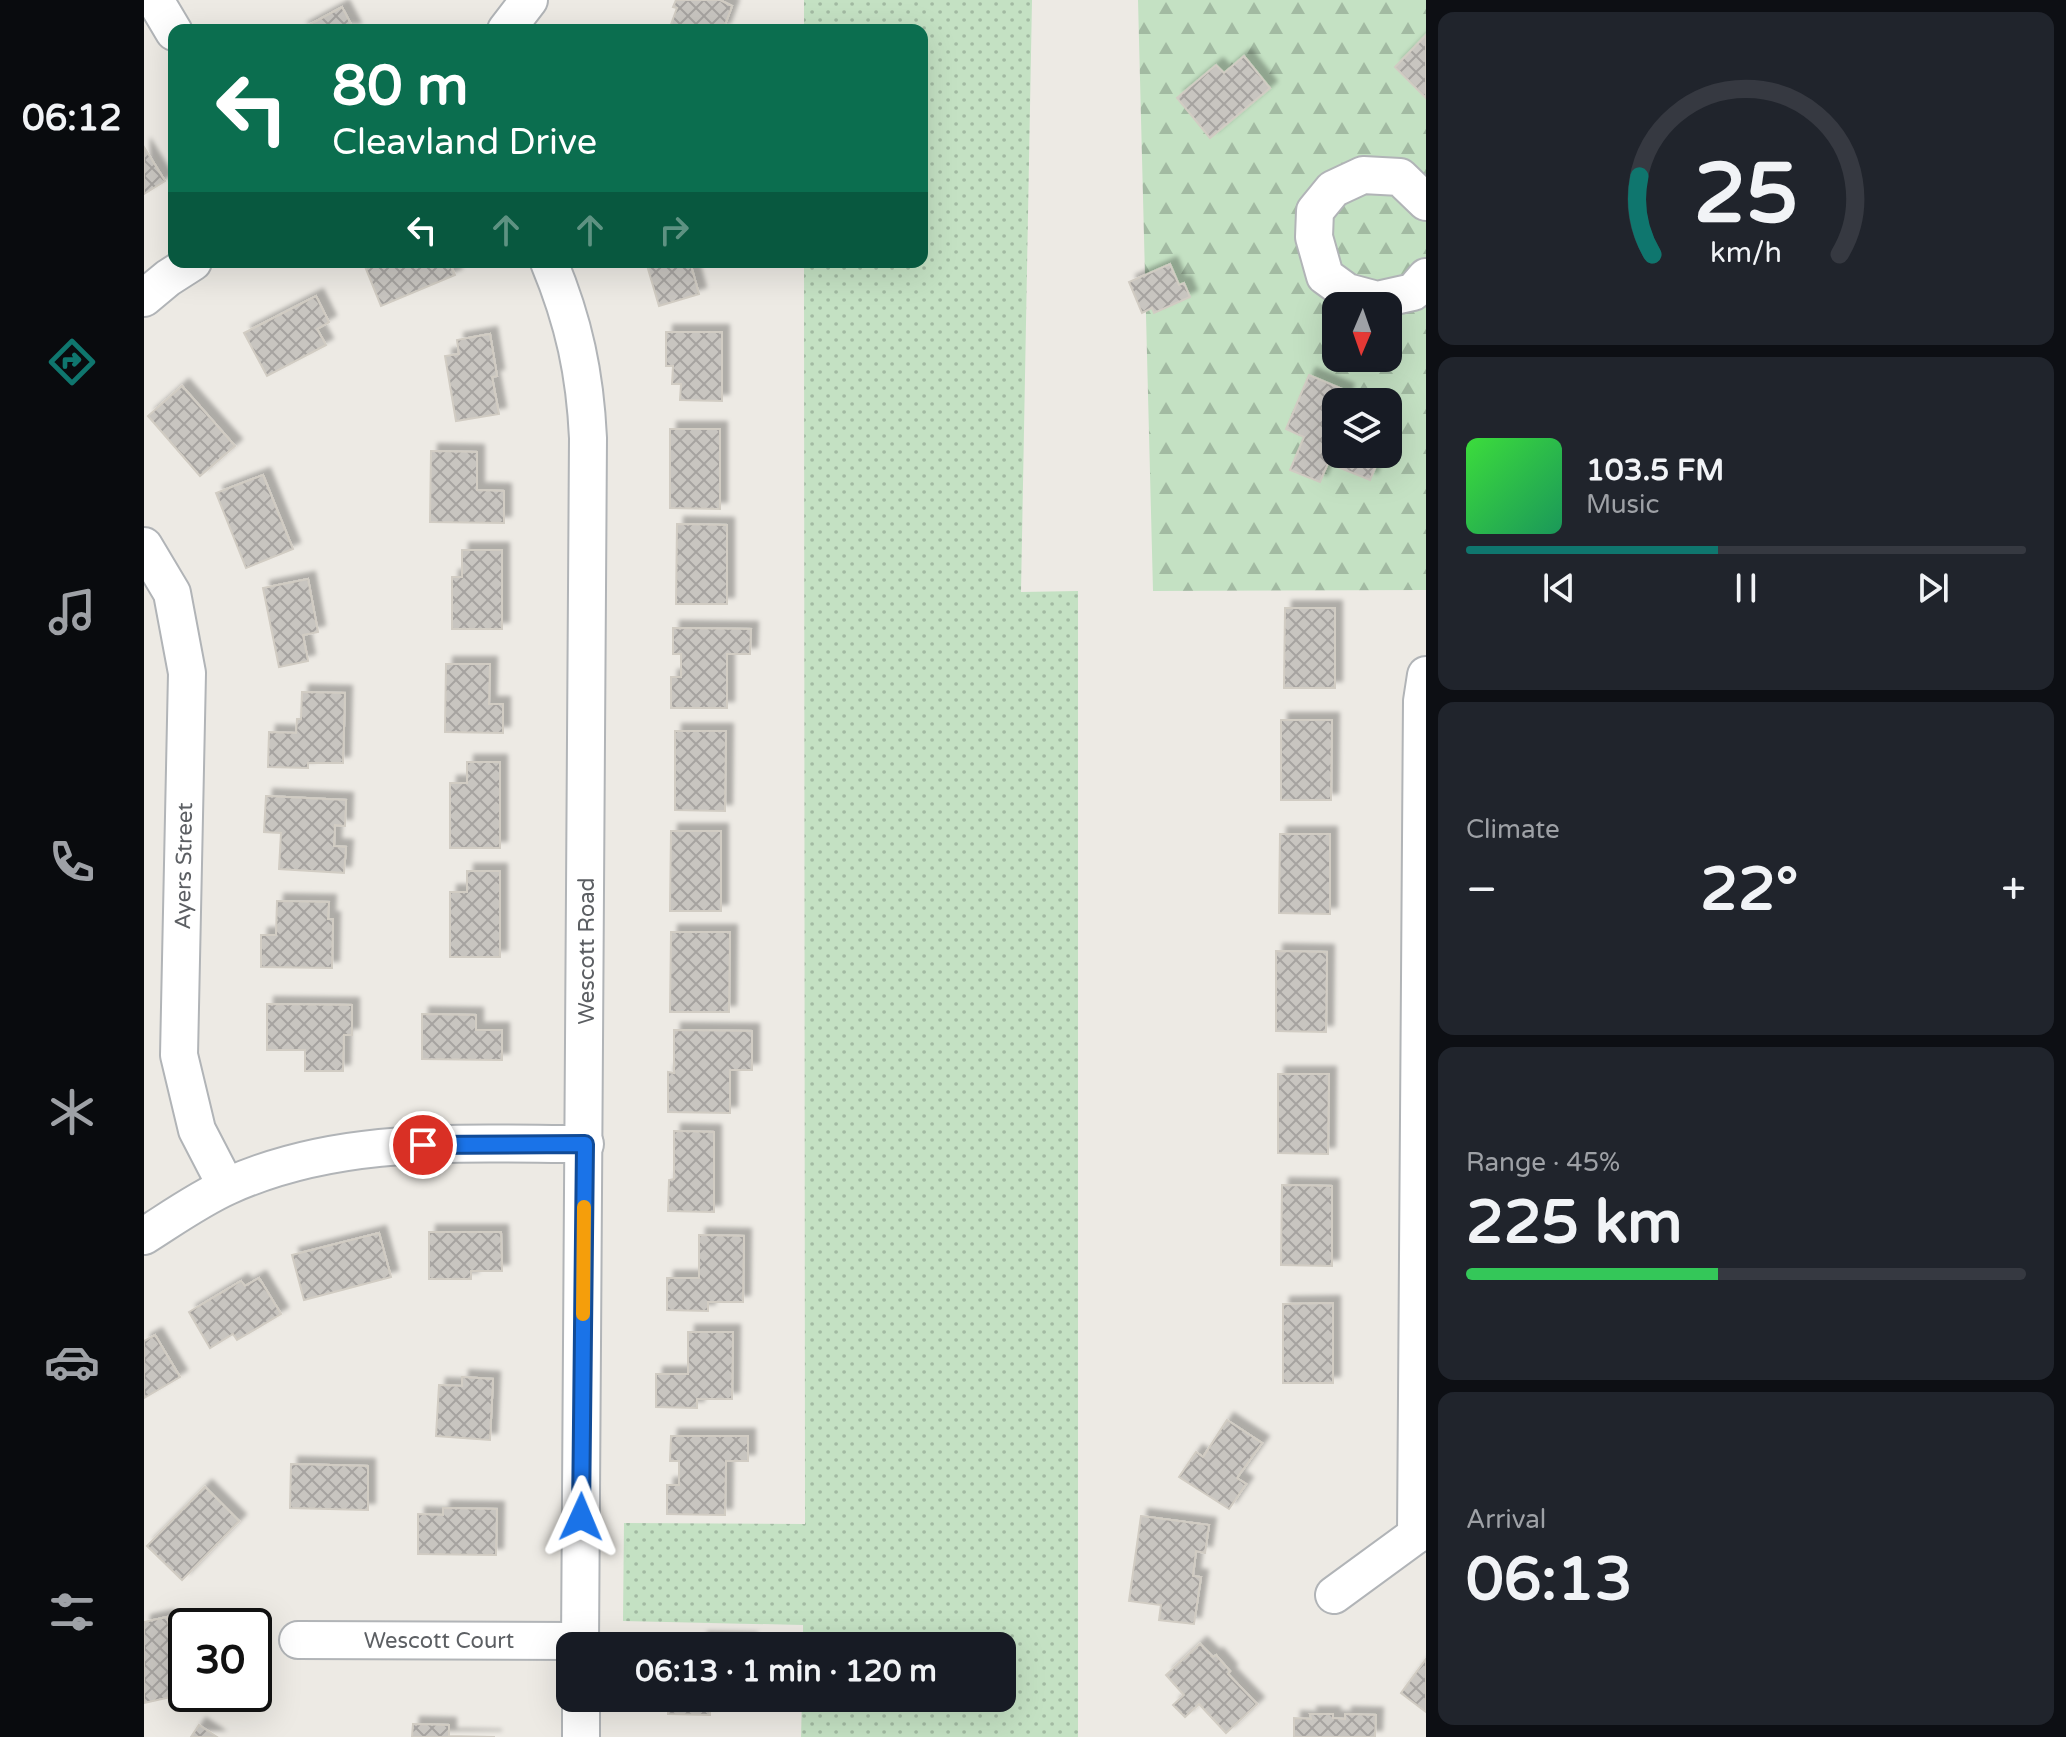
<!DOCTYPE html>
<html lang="en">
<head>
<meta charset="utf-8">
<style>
  body { margin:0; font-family:"Varela Round",sans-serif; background:#20242c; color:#f1f3f6; height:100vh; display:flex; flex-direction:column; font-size:30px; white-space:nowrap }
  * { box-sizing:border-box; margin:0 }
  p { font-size:26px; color:#9ea1a6 }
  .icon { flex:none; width:44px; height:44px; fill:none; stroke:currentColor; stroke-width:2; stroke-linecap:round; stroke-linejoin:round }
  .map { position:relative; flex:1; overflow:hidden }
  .side { display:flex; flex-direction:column; gap:12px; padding:12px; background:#0d0f14; width:640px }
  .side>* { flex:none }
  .guide { position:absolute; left:24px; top:24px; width:760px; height:244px; border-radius:16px; box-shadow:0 8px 32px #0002; background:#0b6e4f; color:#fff; overflow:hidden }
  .needle { width:52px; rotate:182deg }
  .buttons { position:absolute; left:1178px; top:292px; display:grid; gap:16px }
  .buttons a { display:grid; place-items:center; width:80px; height:80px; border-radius:16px; background:#171b24; box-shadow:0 8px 32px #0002; font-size:40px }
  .speed { position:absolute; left:24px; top:1608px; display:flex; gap:16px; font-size:40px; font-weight:700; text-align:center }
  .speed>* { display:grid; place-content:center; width:104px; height:104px; border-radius:50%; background:#171b24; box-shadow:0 8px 32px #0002; line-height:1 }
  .speed .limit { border:4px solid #111; border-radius:12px; background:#fff; color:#111 }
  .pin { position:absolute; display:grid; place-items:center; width:68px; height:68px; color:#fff; margin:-34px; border:4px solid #fff; border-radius:50%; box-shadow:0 2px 8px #0007 }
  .me { position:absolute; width:88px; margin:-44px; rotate:1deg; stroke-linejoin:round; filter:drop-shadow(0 0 6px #0008) }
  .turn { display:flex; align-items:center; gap:28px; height:168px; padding:0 32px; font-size:36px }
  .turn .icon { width:104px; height:104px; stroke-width:2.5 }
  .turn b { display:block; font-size:56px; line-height:68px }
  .lanes { display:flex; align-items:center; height:76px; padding:0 32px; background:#0003; justify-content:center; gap:40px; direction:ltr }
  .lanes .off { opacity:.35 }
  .big { font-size:60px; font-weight:700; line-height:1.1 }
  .side .tile { flex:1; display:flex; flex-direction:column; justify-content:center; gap:12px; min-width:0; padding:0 28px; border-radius:16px; background:#20242c }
  .side .dial { align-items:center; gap:0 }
  .dial svg { height:208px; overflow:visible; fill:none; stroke:#363941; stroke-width:7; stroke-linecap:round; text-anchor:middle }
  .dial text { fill:#f1f3f6; stroke:none }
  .song { display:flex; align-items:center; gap:24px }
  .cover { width:96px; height:96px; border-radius:12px; background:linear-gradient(135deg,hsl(120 70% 55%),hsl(150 70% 35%)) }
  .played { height:8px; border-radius:4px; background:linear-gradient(90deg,#0f766e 45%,#363941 45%) }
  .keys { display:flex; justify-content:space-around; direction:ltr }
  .heat { display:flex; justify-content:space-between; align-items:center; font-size:44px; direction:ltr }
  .charge { height:12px; border-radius:6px; background:linear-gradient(90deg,#34c759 45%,#363941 0) }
  .trip { position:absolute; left:412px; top:1632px; width:460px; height:80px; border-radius:16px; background:#171b24; box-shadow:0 8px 32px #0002; font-weight:700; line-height:80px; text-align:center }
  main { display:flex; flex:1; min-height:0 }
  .dock { display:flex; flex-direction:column; width:144px; justify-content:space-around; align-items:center; background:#090b0e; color:#9ea1a6 }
  .dock .icon { width:56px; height:56px }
  .dock .current { color:#0f766e }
  .dock b { font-size:36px; color:#f1f3f6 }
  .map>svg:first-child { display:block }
  .grass { fill:url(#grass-dots) }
  .forest { fill:url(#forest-firs); fill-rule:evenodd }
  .building { fill:url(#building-cross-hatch); stroke:#d1ccc3; stroke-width:2; filter:url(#shadow) }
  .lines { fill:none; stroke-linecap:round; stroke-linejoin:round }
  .minor-casing { stroke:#b1b4b7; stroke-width:40 }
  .minor { stroke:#fff; stroke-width:36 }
  .route-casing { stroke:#114b97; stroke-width:20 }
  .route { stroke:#1a73e8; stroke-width:14 }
  .slow { stroke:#f59e0b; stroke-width:14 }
  .labels { text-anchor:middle; stroke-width:7; stroke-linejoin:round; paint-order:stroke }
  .street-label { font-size:22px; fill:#5c5f63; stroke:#fff }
</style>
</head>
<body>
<main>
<nav class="dock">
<b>06:12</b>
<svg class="icon current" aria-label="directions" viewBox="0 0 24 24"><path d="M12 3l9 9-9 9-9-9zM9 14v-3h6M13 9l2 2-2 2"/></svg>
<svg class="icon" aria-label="music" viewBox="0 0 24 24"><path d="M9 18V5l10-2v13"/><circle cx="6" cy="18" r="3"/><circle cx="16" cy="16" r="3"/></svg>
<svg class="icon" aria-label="phone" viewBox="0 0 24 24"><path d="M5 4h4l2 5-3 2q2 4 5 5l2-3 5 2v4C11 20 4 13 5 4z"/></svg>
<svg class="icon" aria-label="climate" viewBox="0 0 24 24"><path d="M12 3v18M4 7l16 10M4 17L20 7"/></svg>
<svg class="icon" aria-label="car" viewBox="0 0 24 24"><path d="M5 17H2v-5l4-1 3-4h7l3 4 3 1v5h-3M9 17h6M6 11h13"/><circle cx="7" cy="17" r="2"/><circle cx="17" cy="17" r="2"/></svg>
<svg class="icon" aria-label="filters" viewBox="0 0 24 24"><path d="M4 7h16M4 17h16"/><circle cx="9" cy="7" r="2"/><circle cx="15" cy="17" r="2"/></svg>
</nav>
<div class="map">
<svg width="1282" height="1737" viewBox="0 0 1282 1737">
  <defs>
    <pattern id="grass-dots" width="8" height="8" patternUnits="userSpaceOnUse" patternTransform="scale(2)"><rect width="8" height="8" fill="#c4e1c3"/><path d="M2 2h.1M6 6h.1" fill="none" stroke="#a2baa2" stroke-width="1.8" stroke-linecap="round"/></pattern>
    <pattern id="forest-firs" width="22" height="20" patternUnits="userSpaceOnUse" patternTransform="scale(2)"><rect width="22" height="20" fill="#c4e1c3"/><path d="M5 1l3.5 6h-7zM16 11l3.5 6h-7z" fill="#a2baa2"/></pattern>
    <pattern id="building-cross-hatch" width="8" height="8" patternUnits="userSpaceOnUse" patternTransform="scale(2)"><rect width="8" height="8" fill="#c8c5c0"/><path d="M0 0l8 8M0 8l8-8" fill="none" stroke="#a6a3a0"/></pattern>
    <filter id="shadow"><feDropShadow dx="7" dy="-7" stdDeviation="2" flood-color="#0004"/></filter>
  </defs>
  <rect width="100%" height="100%" fill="#edeae4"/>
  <path class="grass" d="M660,0H888L877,592L934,591V1737H657L658,1698H858V1646H659V1625L479,1621L480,1523L661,1524L660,262H778V30H660Z"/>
  <path class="forest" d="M994,0H1282V590L1009,591ZM1192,306H1244V358H1192ZM1192,402H1244V454H1192Z"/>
  <g class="building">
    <path d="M532,0H576L588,6L579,30H525L533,8L529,7Z"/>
    <path d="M198,7L210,30H156Z"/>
    <path d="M1282,35V98L1251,67Z"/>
    <path d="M1100,56L1126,88L1066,138L1033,98L1072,65L1080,73Z"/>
    <path d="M0,147L21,181L0,194Z"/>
    <path d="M224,262H305L311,275L237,306L220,264Z"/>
    <path d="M502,262H546L555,294L515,306Z"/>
    <path d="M1026,264L1035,285L1040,283L1046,297L1010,313L1008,308L998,313L985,282Z"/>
    <path d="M172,296L185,322L173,329L182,345L123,376L100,333Z"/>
    <path d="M522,332H578V401L536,400L537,384H528L529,366H522Z"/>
    <path d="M346,334L353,376L348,377L355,414L312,421L301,356L315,354L313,340Z"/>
    <path d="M1165,375L1203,391L1199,402H1192V454H1237L1226,480L1184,463L1176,482L1146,470L1160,437L1142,429Z"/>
    <path d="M38,386L91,446L56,476L4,416Z"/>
    <path d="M526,429H576V509L526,508Z"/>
    <path d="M287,451L333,452V490L360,491V523L286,522Z"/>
    <path d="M119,475L149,549L102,568L72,493Z"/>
    <path d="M533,524L583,525V604H532Z"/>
    <path d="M318,550H358V629H308V577H318Z"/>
    <path d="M164,579L174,632L159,635L164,661L135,667L119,588Z"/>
    <path d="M1141,608H1191V688H1140Z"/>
    <path d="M529,628L607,629L606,654H583V708H527V677H537V654H529Z"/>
    <path d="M302,664H346L345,704H359V733L301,732Z"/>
    <path d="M158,692L201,693L199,763H164V768L124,767L125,732L152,733L153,719H157Z"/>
    <path d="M1137,720H1188L1187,800H1137Z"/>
    <path d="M531,731H582L581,811L531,810Z"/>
    <path d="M323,762H356V848H306V783H323Z"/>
    <path d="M122,796L202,800L201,826L191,825L190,846L202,847L200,873L135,869L137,833L120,832Z"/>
    <path d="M527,831H577V911H526Z"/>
    <path d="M1136,834H1186V914L1135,913Z"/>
    <path d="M323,871H356V957H306V892H323Z"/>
    <path d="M133,901L185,902L184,919H189L188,968L117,967V935H132Z"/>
    <path d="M527,932H586L585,1012H526Z"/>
    <path d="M1132,951L1183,952L1182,1032L1132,1031Z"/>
    <path d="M123,1004L208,1005V1035H200L199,1071H161V1050H123Z"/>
    <path d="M278,1014L332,1015V1030H358V1060L278,1059Z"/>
    <path d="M530,1030L608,1031V1070H586V1113L524,1112V1072L530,1073Z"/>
    <path d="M1134,1074H1185L1184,1154L1134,1153Z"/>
    <path d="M530,1131L570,1132V1212L524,1211L525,1180L530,1179Z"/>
    <path d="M1138,1185L1188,1186V1266L1137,1265Z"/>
    <path d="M285,1232H357L358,1271H327V1279H285Z"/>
    <path d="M235,1233L247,1277L160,1300L148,1255Z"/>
    <path d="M555,1235L600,1236L599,1302H564V1311L523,1310V1278H555Z"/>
    <path d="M115,1278L137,1314L93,1340L89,1334L66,1348L45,1312L97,1281L101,1286Z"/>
    <path d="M1189,1303V1383H1139V1304Z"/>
    <path d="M544,1332H589L588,1399H553V1408L512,1407V1374H544Z"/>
    <path d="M11,1335L36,1377L0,1398V1341Z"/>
    <path d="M318,1377L349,1379L346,1440L292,1436L295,1385L318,1386Z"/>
    <path d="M1083,1420L1118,1443L1093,1478L1102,1484L1085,1509L1035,1477L1052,1452L1059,1457Z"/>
    <path d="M527,1436H604V1461H582L581,1515L523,1514V1485H535V1461H526Z"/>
    <path d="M147,1464L224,1466V1510L146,1508Z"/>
    <path d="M61,1487L95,1521L38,1580L3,1546Z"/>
    <path d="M299,1508L353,1509L352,1555L274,1554V1514L299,1515Z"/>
    <path d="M997,1516L1065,1525L1061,1553L1052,1551L1049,1576L1057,1577L1050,1624L1015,1620L1017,1605L985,1601Z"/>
    <path d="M23,1617L40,1694L0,1703V1622Z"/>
    <path d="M557,1639L606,1640V1646H556Z"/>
    <path d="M1056,1644L1069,1657L1072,1655L1086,1671L1084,1674L1113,1704L1082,1733L1055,1704L1041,1717L1029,1705L1040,1695L1022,1675Z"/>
    <path d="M1282,1659V1712L1257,1693Z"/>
    <path d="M524,1698H605V1707L566,1706V1715L524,1714Z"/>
    <path d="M1166,1714H1189V1718L1201,1719V1714L1232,1715L1231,1737H1150V1718L1167,1719Z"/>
    <path d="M269,1724L305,1725V1736L351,1737H268Z"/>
    <path d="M55,1725L73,1737H47Z"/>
  </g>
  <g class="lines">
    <g class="minor-casing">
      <g id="minor">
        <path d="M11,0L30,32"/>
        <path d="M362,30L385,0"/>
        <path d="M1282,202L1256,177L1219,175L1189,189L1171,211L1170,237L1181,276L1203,292L1233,300L1269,292L1282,277"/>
        <path d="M405,262C430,322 441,374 444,438L436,1646"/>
        <path d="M0,298L24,278L49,262"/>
        <path d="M0,546L28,593L43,673L35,1055L53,1130L82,1186"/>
        <path d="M0,1236C27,1219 55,1199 84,1186C197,1135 320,1144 441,1144"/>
        <path d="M1272,1535L1278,701L1282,675"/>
        <path d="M1190,1595L1272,1535"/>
        <path d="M154,1640L436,1641"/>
        <path d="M437,1698V1737"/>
      </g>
    </g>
    <use href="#minor" class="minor"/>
  </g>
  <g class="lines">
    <g class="route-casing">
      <path id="route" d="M279,1145L441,1144L437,1517"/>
    </g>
    <use href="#route" class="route"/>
    <path class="slow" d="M439,1314L440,1207"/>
  </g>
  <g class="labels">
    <g class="street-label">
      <text transform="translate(39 866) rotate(-89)" y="8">Ayers Street</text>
      <text transform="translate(442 951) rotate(-90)" y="8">Wescott Road</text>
      <text x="295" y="1648">Wescott Court</text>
    </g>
  </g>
</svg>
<div class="buttons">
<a><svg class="needle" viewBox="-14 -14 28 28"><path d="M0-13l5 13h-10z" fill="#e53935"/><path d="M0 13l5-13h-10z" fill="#9ea1a6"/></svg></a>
<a><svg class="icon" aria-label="layers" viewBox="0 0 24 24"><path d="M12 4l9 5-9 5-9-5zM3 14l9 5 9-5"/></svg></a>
</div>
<div class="speed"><div class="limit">30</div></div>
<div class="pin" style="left:279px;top:1145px;background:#d93025"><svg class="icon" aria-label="arrive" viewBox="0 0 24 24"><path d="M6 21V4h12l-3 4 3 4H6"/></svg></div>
<svg class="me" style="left:437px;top:1517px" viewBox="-20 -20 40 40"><path d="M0-17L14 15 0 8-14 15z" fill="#1a73e8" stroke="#fff" stroke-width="4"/></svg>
<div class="trip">06:13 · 1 min · 120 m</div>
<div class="guide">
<div class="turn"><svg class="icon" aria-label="left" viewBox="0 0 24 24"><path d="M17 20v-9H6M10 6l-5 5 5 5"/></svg><div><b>80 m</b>Cleavland Drive</div></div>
<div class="lanes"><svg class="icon" aria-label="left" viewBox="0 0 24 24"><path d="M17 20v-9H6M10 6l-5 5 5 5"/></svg><svg class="icon off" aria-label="ahead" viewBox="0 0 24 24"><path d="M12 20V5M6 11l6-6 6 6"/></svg><svg class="icon off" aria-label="ahead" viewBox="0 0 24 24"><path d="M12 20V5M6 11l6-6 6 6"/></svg><svg class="icon off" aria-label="right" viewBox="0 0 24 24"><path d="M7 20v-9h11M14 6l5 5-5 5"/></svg></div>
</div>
</div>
<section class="side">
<div class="tile dial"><svg viewBox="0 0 100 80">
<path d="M14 69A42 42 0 1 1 86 69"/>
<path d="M14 69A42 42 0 0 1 9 39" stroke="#0f766e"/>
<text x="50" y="56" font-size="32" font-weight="700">25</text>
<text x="50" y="72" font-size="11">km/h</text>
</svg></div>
<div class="tile">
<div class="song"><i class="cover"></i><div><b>103.5 FM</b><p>Music</p></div></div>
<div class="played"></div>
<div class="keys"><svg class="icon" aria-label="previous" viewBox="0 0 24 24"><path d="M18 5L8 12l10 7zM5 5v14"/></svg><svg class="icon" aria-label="pause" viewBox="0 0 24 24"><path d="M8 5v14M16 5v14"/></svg><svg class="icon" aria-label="next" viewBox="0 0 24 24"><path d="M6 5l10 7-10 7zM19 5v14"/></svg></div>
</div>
<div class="tile"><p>Climate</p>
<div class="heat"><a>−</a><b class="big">22°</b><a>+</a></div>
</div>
<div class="tile"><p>Range · 45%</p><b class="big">225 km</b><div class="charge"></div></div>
<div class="tile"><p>Arrival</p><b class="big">06:13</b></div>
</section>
</main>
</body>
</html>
